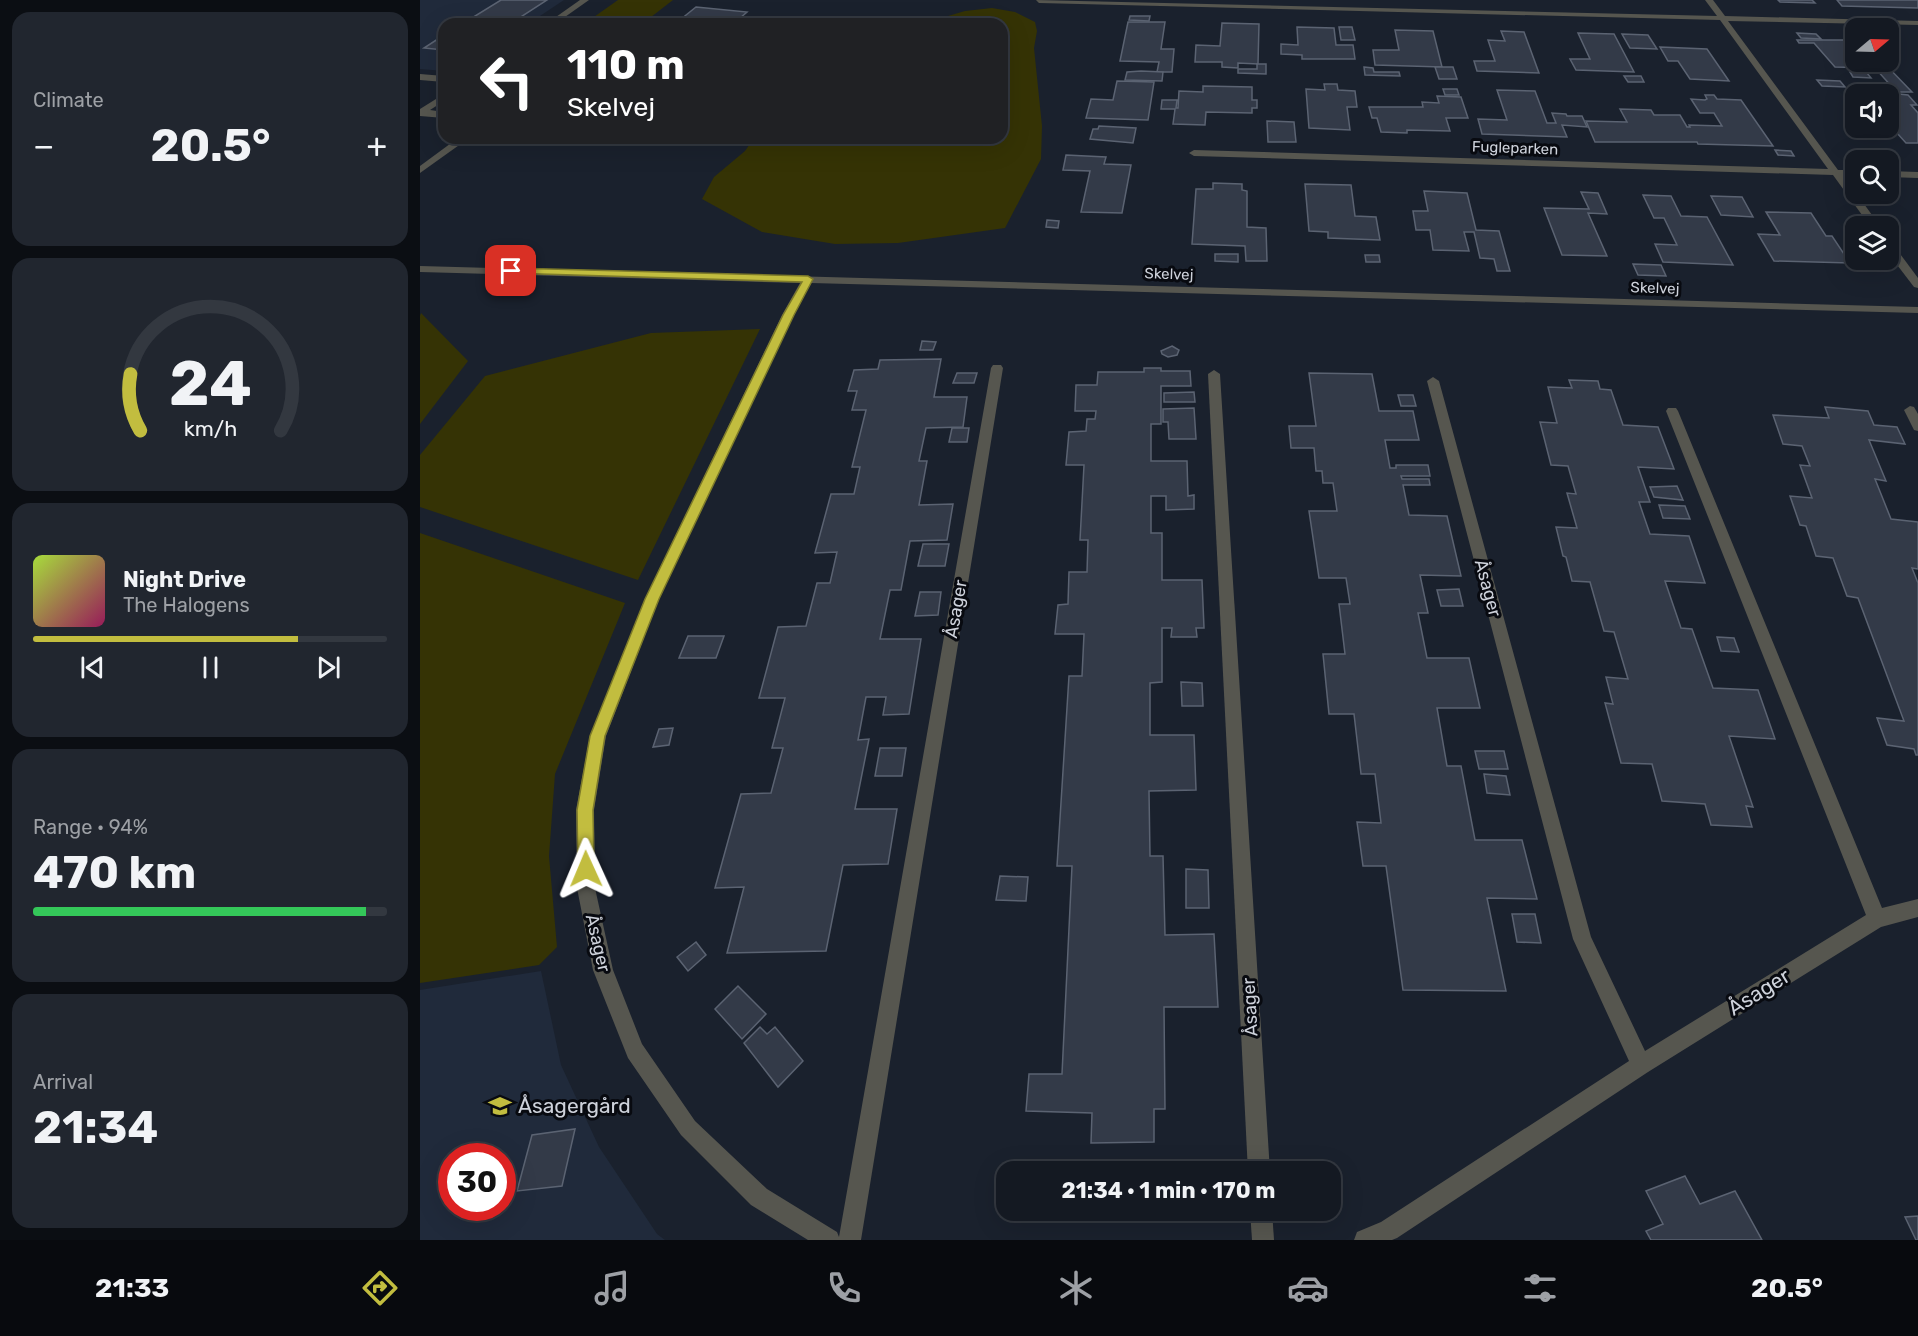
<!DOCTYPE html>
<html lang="en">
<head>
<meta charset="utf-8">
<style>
  body { margin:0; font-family:Rubik,sans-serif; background:#21262f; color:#f1f3f6; height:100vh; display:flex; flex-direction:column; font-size:22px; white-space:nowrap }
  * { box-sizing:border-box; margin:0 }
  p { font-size:20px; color:#9da0a5 }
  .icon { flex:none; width:33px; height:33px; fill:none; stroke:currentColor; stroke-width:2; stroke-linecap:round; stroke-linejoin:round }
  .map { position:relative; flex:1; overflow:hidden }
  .details { display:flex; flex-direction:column; gap:12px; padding:12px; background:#0b0e13; width:420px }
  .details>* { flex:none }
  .top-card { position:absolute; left:18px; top:18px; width:570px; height:126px; border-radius:18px; box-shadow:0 6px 24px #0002,0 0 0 2px #333840; background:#202124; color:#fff; overflow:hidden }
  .needle { width:39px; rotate:71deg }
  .buttons { position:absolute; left:1425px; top:18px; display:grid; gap:12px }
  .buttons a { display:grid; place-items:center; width:54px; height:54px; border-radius:12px; background:#141922; box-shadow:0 6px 24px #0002,0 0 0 2px #333840; font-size:30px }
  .speed { position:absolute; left:18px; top:1143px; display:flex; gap:12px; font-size:30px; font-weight:700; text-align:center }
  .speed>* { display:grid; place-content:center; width:78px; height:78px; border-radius:50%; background:#141922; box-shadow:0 6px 24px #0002,0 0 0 2px #333840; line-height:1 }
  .speed .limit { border:9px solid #d22; background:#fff; color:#111 }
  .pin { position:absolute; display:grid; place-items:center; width:51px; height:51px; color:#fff; margin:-26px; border-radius:12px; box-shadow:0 3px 9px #0006 }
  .me { position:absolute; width:66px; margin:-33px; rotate:359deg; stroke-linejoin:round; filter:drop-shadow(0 0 4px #0008) }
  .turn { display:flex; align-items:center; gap:21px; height:126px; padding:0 30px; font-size:27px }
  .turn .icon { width:78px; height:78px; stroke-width:2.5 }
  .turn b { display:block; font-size:42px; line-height:51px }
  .big { font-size:45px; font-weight:700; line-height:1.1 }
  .details .card { flex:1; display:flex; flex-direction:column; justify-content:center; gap:9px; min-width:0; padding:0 21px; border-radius:18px; background:#21262f }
  .details .dial { align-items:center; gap:0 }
  .dial svg { height:156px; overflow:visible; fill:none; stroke:#333840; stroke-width:7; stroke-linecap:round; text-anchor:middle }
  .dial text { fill:#f1f3f6; stroke:none }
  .song { display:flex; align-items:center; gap:18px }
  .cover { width:72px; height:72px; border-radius:9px; background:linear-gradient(135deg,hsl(80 70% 55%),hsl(330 70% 35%)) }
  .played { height:6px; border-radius:3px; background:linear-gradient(90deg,#c2bd3f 75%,#333840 75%) }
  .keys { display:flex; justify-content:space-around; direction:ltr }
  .heat { display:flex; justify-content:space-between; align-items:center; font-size:33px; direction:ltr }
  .charge { height:9px; border-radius:4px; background:linear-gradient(90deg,#34c759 94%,#333840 0) }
  .trip { position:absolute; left:576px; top:1161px; width:345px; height:60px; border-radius:18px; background:#141922; box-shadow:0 6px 24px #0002,0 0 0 2px #333840; font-weight:700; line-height:60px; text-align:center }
  .dock { display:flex; height:96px; justify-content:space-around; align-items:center; background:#080a0e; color:#9da0a5 }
  .dock .icon { width:42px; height:42px }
  .dock .current { color:#c2bd3f }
  .dock b { font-size:27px; color:#f1f3f6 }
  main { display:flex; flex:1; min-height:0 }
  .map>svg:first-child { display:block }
  .built { fill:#202a3b; fill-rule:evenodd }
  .green { fill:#353305 }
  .building { fill:#333a48; stroke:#5b6372; stroke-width:1.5 }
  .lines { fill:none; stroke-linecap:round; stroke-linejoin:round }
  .minor { fill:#56564f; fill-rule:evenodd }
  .route { fill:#c2bd3f; stroke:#7e7b29; stroke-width:1.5 }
  .labels { text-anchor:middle; stroke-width:6; stroke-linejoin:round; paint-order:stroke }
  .far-street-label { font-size:15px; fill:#ced2db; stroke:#080a10 }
  .street-label { font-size:18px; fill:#ced2db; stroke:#080a10 }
  .near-street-label { font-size:21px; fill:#ced2db; stroke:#080a10 }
  .near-poi-label { font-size:21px; fill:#ced2db; stroke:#080a10; text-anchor:start }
</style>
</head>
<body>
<main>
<section class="details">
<div class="card"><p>Climate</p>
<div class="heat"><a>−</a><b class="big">20.5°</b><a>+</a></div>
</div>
<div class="card dial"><svg viewBox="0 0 100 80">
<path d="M14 69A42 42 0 1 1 86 69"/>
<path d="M14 69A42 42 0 0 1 9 40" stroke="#c2bd3f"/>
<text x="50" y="56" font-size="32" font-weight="700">24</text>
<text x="50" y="72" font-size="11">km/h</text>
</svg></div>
<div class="card">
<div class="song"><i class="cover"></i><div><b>Night Drive</b><p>The Halogens</p></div></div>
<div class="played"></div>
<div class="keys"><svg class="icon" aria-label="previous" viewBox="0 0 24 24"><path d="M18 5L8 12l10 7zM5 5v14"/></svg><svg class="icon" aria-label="pause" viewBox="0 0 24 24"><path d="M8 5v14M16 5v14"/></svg><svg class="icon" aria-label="next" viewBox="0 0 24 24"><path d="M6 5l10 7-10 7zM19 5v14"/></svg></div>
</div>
<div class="card"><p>Range · 94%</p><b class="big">470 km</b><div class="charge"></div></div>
<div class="card"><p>Arrival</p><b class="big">21:34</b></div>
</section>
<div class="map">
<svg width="1498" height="1240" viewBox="0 0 1498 1240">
  <rect width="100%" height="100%" fill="#1a212d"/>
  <g class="built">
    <path d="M0,0H144L108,24H24V71L0,69Z"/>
    <path d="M121,971L141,1065L179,1147L237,1234L245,1240H0V990ZM32,1156H82V1208H32Z"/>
  </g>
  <g class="green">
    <path d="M198,0H253L222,24H164Z"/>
    <path d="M572,8L595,12L615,22L617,31L614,48L622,126L621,159L585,228L478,243L415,244L342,232L282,199L294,177L325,151L334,138H582V24H501L545,11Z"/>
    <path d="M1,313L48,361L0,424V316Z"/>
    <path d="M340,329L218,580L0,507V455L65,376L231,333Z"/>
    <path d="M0,533L205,603L135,774L129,856L137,947L119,965L0,983Z"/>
  </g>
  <g class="building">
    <path d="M81,0H127L90,24H42Z"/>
    <path d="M1358,0H1392L1395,3L1360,2Z"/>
    <path d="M1417,0H1498V8L1422,6Z"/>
    <path d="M276,7L327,12L313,24H255Z"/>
    <path d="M710,16H730L729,21L709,20Z"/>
    <path d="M708,22H745L741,49H754L752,72H737L739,62L700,61Z"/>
    <path d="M802,23L839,24L838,64L818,63V68L802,67V62H775L776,45L800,46Z"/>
    <path d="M877,27L914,28L916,45H933L935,59H882V55L861,54V44L878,45Z"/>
    <path d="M919,27H932L935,40H921Z"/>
    <path d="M975,30L1013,31L1022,67L955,65L953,50H979Z"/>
    <path d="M1081,31L1104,32L1119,73L1057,71L1054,61H1075L1068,40L1085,41Z"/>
    <path d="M1158,33L1194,34L1214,72L1156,70L1150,59H1170Z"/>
    <path d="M1377,33L1396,34L1401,39L1381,38Z"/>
    <path d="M1202,34L1228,35L1237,49L1210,48Z"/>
    <path d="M24,35V50L4,48Z"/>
    <path d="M1377,40H1431L1436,45V62H1463L1492,92H1468L1464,87L1473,88L1455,68L1415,67L1394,43H1379Z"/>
    <path d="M1240,47L1287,49L1309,81L1270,79L1258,61H1248Z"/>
    <path d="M837,64H846V74L818,73V69H837Z"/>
    <path d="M944,67L953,68L954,72H979L980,76L945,75Z"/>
    <path d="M1015,67H1033L1037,79H1019Z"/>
    <path d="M721,71L743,72L742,81L705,80L707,72Z"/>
    <path d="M1430,72L1447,73L1451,78L1433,77Z"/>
    <path d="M1204,76H1221L1224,82H1208Z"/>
    <path d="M1397,80L1420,81L1425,87L1402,86Z"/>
    <path d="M697,81L734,82L728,120L666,118L671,99L693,100Z"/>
    <path d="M904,84H917L918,90L935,91L937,107H927L930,130L889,128L886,89L905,90Z"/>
    <path d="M783,86L832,87V100H837V108H832V113L786,112L785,125L753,124L755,109H741L742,100H757L756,108H758L759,91L783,92Z"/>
    <path d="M1023,89H1037L1039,95H1025Z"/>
    <path d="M1077,90L1115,91L1127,123H1136L1132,113L1146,114L1147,116H1162L1167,127L1142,125L1147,137L1062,134L1058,119L1087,120Z"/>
    <path d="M1479,94L1488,95L1497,105H1491L1498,113V143H1486L1468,123V96H1480Z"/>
    <path d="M1285,95H1294L1297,99L1321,100L1353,146L1278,144L1277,142H1175L1166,121L1207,122L1200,109L1231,110L1234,115H1260L1267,127H1270L1269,125L1302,126L1294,113H1280L1271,99L1285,100L1287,99Z"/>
    <path d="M1017,96L1041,97L1048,118H1026L1030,131L987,130V133L961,132L957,118H952L949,107H1003L1002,102L1019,103Z"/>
    <path d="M847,121L874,122L876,142H848Z"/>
    <path d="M679,126L716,128L713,143L670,139L673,129H678Z"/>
    <path d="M1355,150L1371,151L1374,156L1358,155Z"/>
    <path d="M646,155L686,157L684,164L711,165L702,213L661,212L670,171L643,170Z"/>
    <path d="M793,183L822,184V190L827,191V227L846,228L847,261H826L825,246L772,244L776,189H793Z"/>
    <path d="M885,184L931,185L935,216L956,217L960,240L908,238V232L889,231Z"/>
    <path d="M1004,191L1047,193L1056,230L1079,231L1090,271H1077L1074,259L1060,258L1054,232H1044L1049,251L1013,250L1010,230H996L993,211H1008Z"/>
    <path d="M1161,192L1178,193L1187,214L1168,213L1187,256L1142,255L1124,208L1169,209Z"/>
    <path d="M1223,195L1251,196L1261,216L1287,217L1313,265L1243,262L1235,244L1257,245L1244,218H1234Z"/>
    <path d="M1291,196L1322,197L1333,217L1301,215Z"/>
    <path d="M1346,212L1391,213L1406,236H1412L1430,263L1354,261L1338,234L1360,235Z"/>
    <path d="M627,220L639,221L638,228L626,227Z"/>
    <path d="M795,254H818V262L795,261Z"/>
    <path d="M945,255H959L960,262H946Z"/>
    <path d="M1213,264L1241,265L1246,276L1218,275Z"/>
    <path d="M502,341L516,342L513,350H500Z"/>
    <path d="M752,346L759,350L757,355L748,357L742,354L741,351Z"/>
    <path d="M521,359L514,397H547L543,427L506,428L499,461H507L499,505L533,504L527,540L490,541L481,590H470L460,639H501L489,714L463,715L466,697H446L438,740L449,739L435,809H477L468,864L423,865L406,951L307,953L324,887L295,888L321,794L351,793L363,748H352L365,698H339L358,627L386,626L397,583H410L417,552L395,553L411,494H434L440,467H432L446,410H432L437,391H428L434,370L458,369L460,360Z"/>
    <path d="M724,368H741V371H770L771,386H741V424H731V461H767L768,496L774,495V509L746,510V496H731V533H742V580H782L784,628H776L777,637H751L752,628H742V682L730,683V735H774L776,790L729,791L730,856H743L745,935L794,934L798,1007H744L745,1109H734V1142L671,1143L672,1113L606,1111L609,1074H642L652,866H637L649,676H662L664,634H635L638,605L648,604L649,572H667L668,540H660L664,465H646L649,432L666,431L667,419H675L676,411H655L656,385H677L678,372H724Z"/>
    <path d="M537,373H557L554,383H533Z"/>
    <path d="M889,373L952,374L959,411H993L999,440H965L970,468H976V465H1008L1010,476H981L982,479H1009L1010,485H983L989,515L1027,516L1041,576L1000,575L1008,613H998L1007,658H1049L1060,708H1017L1027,766H1041L1055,840H1102L1117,899L1067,898L1086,991L983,990L966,866H943L937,822L961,823L955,774H941L934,714H909L903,654H925L919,604H930L926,578H899L889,511H917L913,483H903L902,471H896L894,448H871L869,426H896Z"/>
    <path d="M1149,380L1178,381L1180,389L1191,390L1203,425L1238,427L1254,469L1218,467L1230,502H1219L1230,534L1269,536L1285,583L1245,581L1261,628L1272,629L1293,688L1338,690L1355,739L1309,736L1333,807L1326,806L1332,827L1291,825L1285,804L1242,801L1232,764L1201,763L1185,703L1193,704L1186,677L1208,679L1194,632L1184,631L1170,582L1152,581L1146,557L1143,556L1136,527L1157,528L1147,493L1156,494L1148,466L1131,465L1120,422L1137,423L1128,387L1152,388Z"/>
    <path d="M774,392L775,402H744V393Z"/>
    <path d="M978,395H993L996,406H981Z"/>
    <path d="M1405,407L1448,411L1454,425L1477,427L1485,444L1449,440L1466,481L1455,479L1471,519L1498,522V569L1492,568L1498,583V755H1496L1494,749L1467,745L1457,718L1484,721L1438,598L1427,596L1413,558L1396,556L1386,526L1380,525L1370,496L1392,498L1380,465L1390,466L1382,446L1363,444L1353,415L1409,418Z"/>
    <path d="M774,408L776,439H749L748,422H743V409Z"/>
    <path d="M532,428H549L547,442H529Z"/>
    <path d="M1257,486L1263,500L1234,497L1230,487Z"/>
    <path d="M1239,505L1265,506L1270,519L1243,518Z"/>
    <path d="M503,544H529L525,566H498Z"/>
    <path d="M1039,589L1043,606H1021L1017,590Z"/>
    <path d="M500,592H521L518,615L495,616Z"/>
    <path d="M268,636H304L296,658H259Z"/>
    <path d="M1297,637L1314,638L1319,652L1301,651Z"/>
    <path d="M761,682L782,683L783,706H762Z"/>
    <path d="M253,728L249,745L233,747L239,729Z"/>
    <path d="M460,748H486L482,776H455Z"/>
    <path d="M1055,751H1084L1088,769H1059Z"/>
    <path d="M1064,774L1086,776L1090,795L1067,793Z"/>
    <path d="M766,869L788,870L789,908H766Z"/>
    <path d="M580,876L608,877L606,901L576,900Z"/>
    <path d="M1092,914H1115L1121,943L1097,942Z"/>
    <path d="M276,942L286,955L268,971L257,957Z"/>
    <path d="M318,986L346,1014L322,1039L295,1009Z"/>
    <path d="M340,1027L347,1034L355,1027L383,1061L358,1087L324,1043Z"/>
    <path d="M155,1129L142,1186L97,1191L112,1135Z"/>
    <path d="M585,1171L586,1210H601V1213L579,1210Z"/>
    <path d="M1265,1176L1280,1204L1315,1191L1342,1240H1231L1226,1231L1243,1224L1226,1191Z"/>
    <path d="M1498,1216V1240H1496L1485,1217Z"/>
  </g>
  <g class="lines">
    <g class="minor">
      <path d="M160,0H169L135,24H126Z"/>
      <path d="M616,0L1297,16L1285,0H1293L1305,16L1498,21V25L1308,21L1418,170H1436V176L1423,175L1460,226H1450L1413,175L774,156L769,153L774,150L1408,169L1300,20L619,3Z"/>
      <path d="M0,74L24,76V82L0,80Z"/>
      <path d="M24,94V101L10,110L24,112V118L0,116V109Z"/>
      <path d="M38,138H49L0,173V166Z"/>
      <path d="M1468,171L1498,172V178L1468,177Z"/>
      <path d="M1468,242L1472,243L1498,278V288L1494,287L1468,253Z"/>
      <path d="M0,266L1498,307V313L391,283L374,315L239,599L186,736L174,810L175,888L193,970L222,1044L275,1121L347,1189L417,1232L419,1237L571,368L573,365H581L583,368L441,1240H388L331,1205L261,1135L208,1058L173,970L157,888L156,810L170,736L225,599L362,315L380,283L0,272Z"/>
      <path d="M794,370L800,374L850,1172H828L788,374Z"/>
      <path d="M1013,377L1019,381L1171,937L1225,1051L1446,915L1246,411L1248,408H1256L1258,411L1462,908L1498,899V917L1461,927L1228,1072L977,1238L972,1240H934L937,1232L961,1222L1209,1061L1153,939L1007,381Z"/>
      <path d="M1490,406L1494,407L1498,414V431L1494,430L1484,410Z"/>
      <path d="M830,1210H852L854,1240H832Z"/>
    </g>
  </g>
  <path class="route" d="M91,268L388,276L393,279L374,315L239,599L185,736L173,810L174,869L172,875L166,877L160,875L158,869L157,810L170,736L225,599L363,315L382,282L88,273L86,271Z"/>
  <defs>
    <g id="school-bare" transform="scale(1.8)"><path d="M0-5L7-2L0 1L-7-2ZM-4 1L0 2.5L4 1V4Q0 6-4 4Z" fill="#c2bd3f" stroke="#080a10" stroke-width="2.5" paint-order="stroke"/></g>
  </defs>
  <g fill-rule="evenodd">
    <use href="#school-bare" x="80" y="1106"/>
  </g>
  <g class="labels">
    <g class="far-street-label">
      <text transform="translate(1095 148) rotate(2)" y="5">Fugleparken</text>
      <text transform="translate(749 274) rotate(2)" y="5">Skelvej</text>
      <text transform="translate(1235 288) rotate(2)" y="5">Skelvej</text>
    </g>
    <g class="street-label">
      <text transform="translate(1068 588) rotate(75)" y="6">Åsager</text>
      <text transform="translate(536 609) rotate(-80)" y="6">Åsager</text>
      <text transform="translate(178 943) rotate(77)" y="6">Åsager</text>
      <text transform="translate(830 1007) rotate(-93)" y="6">Åsager</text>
    </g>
    <g class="near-street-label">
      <text transform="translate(1339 992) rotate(-32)" y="7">Åsager</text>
    </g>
    <g class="near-poi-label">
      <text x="98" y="1113">Åsagergård</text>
    </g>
  </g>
</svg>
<div class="buttons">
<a><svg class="needle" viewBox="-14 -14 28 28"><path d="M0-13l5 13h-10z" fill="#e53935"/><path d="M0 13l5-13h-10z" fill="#9da0a5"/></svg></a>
<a><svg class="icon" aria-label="sound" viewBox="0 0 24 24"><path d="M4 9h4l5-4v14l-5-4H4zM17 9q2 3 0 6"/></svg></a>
<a><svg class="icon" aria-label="search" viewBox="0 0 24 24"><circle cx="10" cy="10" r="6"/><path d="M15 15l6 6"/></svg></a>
<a><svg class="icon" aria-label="layers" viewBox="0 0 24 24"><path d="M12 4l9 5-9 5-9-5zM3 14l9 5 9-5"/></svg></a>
</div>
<div class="speed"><div class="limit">30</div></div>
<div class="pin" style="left:91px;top:271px;background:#d93025"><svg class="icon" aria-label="arrive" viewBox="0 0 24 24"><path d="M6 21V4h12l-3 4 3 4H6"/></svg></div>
<svg class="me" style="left:166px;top:869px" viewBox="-20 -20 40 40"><path d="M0-17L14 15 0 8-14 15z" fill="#c2bd3f" stroke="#fff" stroke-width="4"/></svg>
<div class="trip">21:34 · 1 min · 170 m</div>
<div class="top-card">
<div class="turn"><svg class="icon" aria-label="left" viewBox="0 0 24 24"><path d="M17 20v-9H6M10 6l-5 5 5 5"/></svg><div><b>110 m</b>Skelvej</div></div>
</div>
</div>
</main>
<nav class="dock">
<b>21:33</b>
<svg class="icon current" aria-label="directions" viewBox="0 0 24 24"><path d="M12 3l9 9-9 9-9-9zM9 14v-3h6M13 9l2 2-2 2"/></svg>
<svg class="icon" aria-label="music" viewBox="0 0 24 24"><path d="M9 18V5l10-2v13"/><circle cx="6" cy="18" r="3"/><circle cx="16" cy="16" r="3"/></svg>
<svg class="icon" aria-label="phone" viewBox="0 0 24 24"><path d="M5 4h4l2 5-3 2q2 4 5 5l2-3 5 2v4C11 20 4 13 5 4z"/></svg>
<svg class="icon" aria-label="climate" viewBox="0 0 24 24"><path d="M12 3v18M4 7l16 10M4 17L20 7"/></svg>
<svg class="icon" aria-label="car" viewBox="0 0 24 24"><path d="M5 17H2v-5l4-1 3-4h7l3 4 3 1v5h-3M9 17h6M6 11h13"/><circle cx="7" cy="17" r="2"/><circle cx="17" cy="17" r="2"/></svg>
<svg class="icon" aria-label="filters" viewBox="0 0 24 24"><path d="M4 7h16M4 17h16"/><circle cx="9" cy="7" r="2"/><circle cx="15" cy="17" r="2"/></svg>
<b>20.5°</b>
</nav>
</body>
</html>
